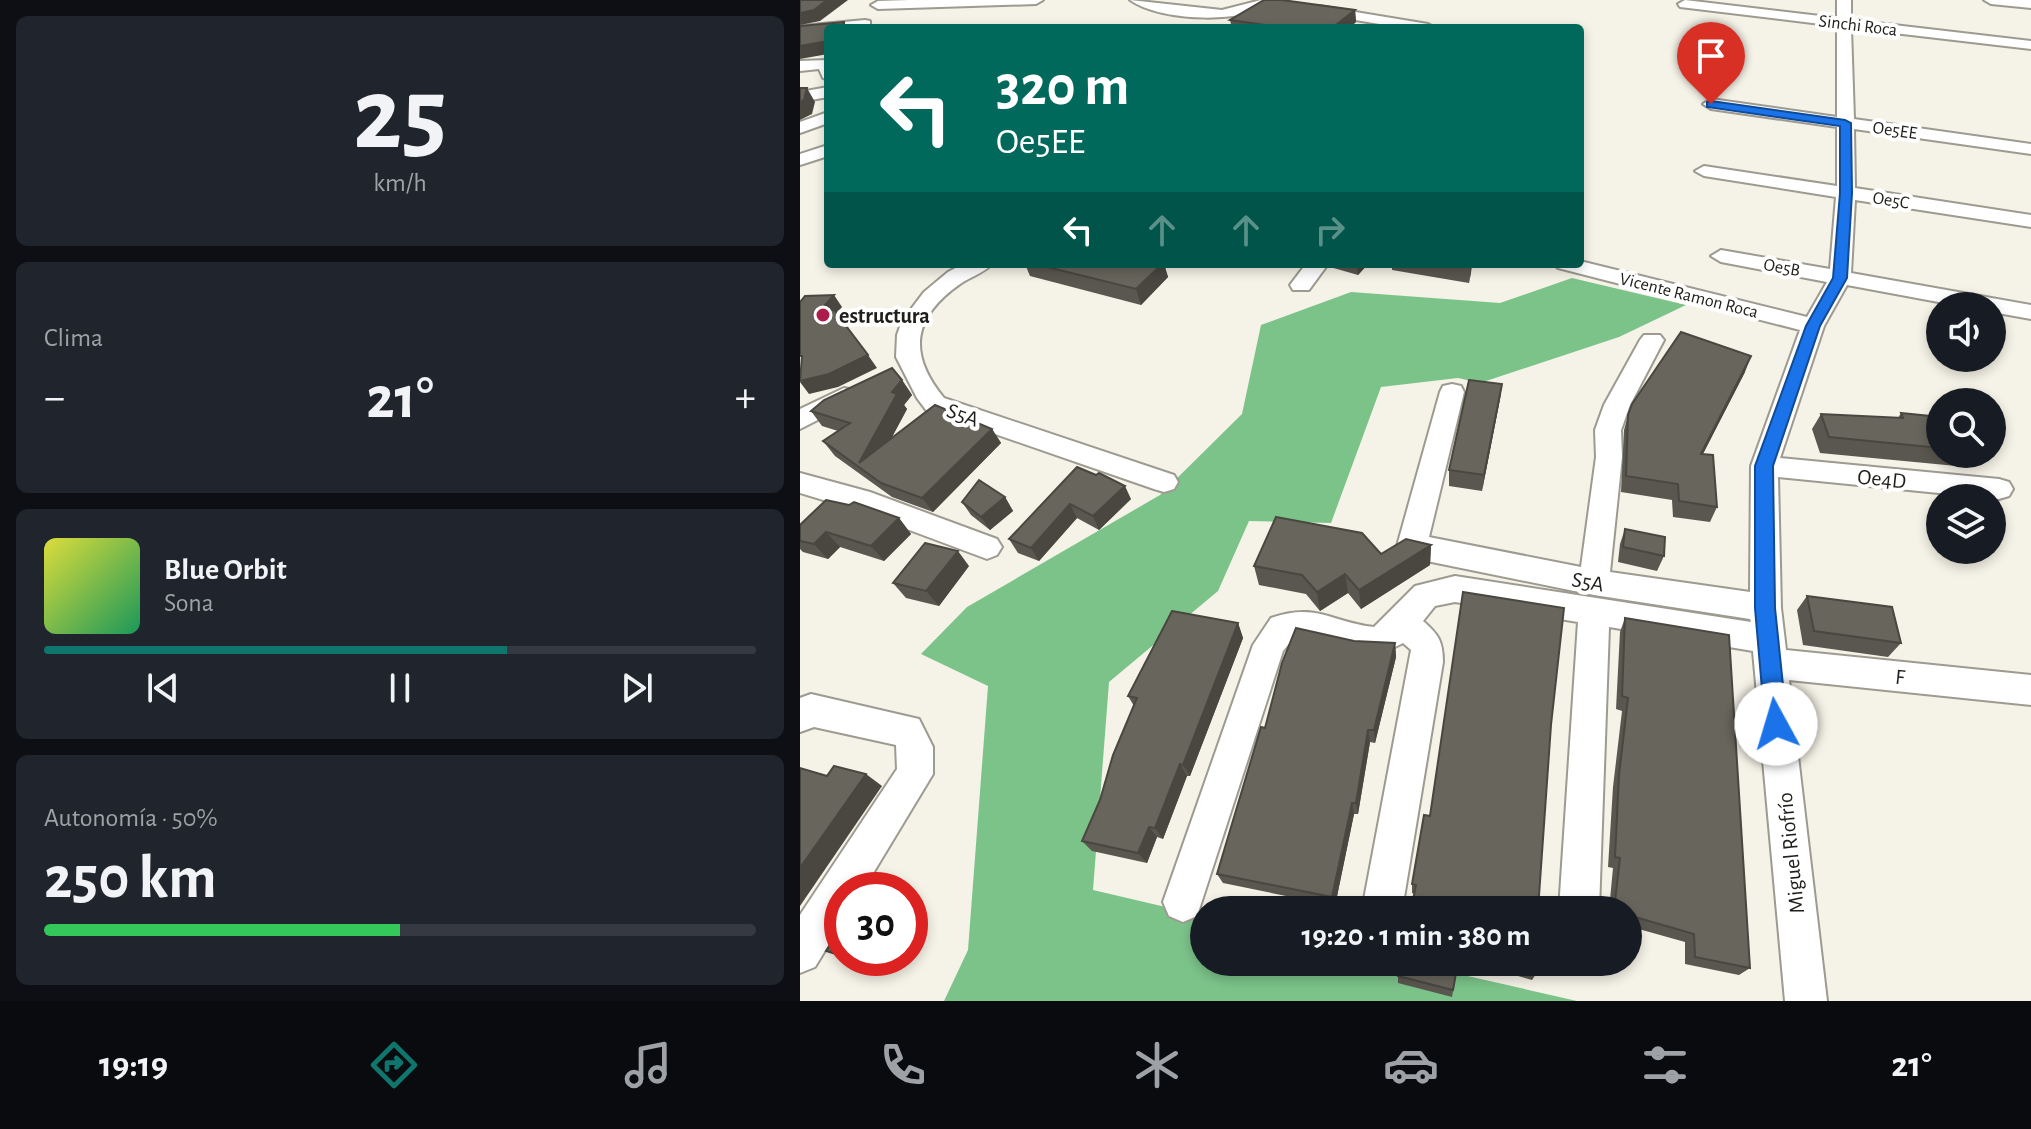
<!DOCTYPE html>
<html lang="es">
<head>
<meta charset="utf-8">
<style>
  body { margin:0; font-family:"Alegreya Sans",sans-serif; background:#20242c; color:#f1f3f6; height:100vh; display:flex; flex-direction:column; font-size:30px; white-space:nowrap }
  * { box-sizing:border-box; margin:0 }
  p { font-size:26px; color:#9ea1a6 }
  .icon { flex:none; width:44px; height:44px; fill:none; stroke:currentColor; stroke-width:2; stroke-linecap:round; stroke-linejoin:round }
  .map { position:relative; flex:1; overflow:hidden }
  .drawer { display:flex; flex-direction:column; gap:16px; padding:16px; background:#0d0f14; width:800px }
  .drawer>* { flex:none }
  .guide { position:absolute; left:24px; top:24px; width:760px; height:244px; border-radius:8px; box-shadow:0 4px 12px #0003; background:#00695c; color:#fff; overflow:hidden }
  .buttons { position:absolute; left:1126px; top:292px; display:grid; gap:16px }
  .buttons a { display:grid; place-items:center; width:80px; height:80px; border-radius:50%; background:#171b24; box-shadow:0 4px 12px #0003; font-size:40px }
  .speed { position:absolute; left:24px; top:872px; display:flex; gap:16px; font-size:40px; font-weight:700; text-align:center }
  .speed>* { display:grid; place-content:center; width:104px; height:104px; border-radius:50%; background:#171b24; box-shadow:0 4px 12px #0003; line-height:1 }
  .speed .limit { border:12px solid #d22; background:#fff; color:#111 }
  .pin { position:absolute; display:grid; place-items:center; width:68px; height:68px; color:#fff; margin:-82px -34px; border-radius:50% 50% 50% 0; rotate:-45deg; box-shadow:0 0 8px #0007 }
  .pin .icon { rotate:45deg }
  .me { position:absolute; width:88px; margin:-44px; rotate:354deg; stroke-linejoin:round; filter:drop-shadow(0 0 6px #0008) }
  .turn { display:flex; align-items:center; gap:28px; height:168px; padding:0 40px; font-size:36px }
  .turn .icon { width:104px; height:104px; stroke-width:2.5 }
  .turn b { display:block; font-size:56px; line-height:68px }
  .lanes { display:flex; align-items:center; height:76px; padding:0 40px; background:#0003; justify-content:center; gap:40px; direction:ltr }
  .lanes .off { opacity:.35 }
  .big { font-size:60px; font-weight:700; line-height:1.1 }
  .drawer .card { flex:1; display:flex; flex-direction:column; justify-content:center; gap:12px; min-width:0; padding:0 28px; border-radius:12px; background:#20242c }
  .drawer .dial { align-items:center; gap:0 }
  .dial b { font-size:104px; line-height:1 }
  .song { display:flex; align-items:center; gap:24px }
  .cover { width:96px; height:96px; border-radius:12px; background:linear-gradient(135deg,hsl(60 70% 55%),hsl(150 70% 35%)) }
  .played { height:8px; border-radius:4px; background:linear-gradient(90deg,#0f766e 65%,#363941 65%) }
  .keys { display:flex; justify-content:space-around; direction:ltr }
  .heat { display:flex; justify-content:space-between; align-items:center; font-size:44px; direction:ltr }
  .charge { height:12px; border-radius:6px; background:linear-gradient(90deg,#34c759 50%,#363941 0) }
  .trip { position:absolute; left:390px; top:896px; width:452px; height:80px; border-radius:40px; background:#171b24; box-shadow:0 4px 12px #0003; font-weight:700; line-height:80px; text-align:center }
  .menu { display:flex; height:128px; justify-content:space-around; align-items:center; background:#090b0e; color:#9ea1a6 }
  .menu .icon { width:56px; height:56px }
  .menu .current { color:#0f766e }
  .menu b { font-size:36px; color:#f1f3f6 }
  main { display:flex; flex:1; min-height:0 }
  .map>svg:first-child { display:block }
  .forest { fill:#7cc38a }
  .lines { fill:none; stroke-linecap:round; stroke-linejoin:round }
  .street-casing { stroke:#9d9a90; stroke-width:4 }
  .street { fill:#fff; fill-rule:evenodd }
  .wall { fill:#59574f }
  .shaded-wall { fill:#494740 }
  .building { fill:#68655c; stroke:#494740; stroke-width:2 }
  .route { fill:#1a73e8; stroke:#114b97; stroke-width:2 }
  .poi-dot { fill:#ae1c4b; stroke:#fff; stroke-width:3 }
  .labels { text-anchor:middle; stroke-width:8; stroke-linejoin:round; paint-order:stroke }
  .far-street-label { font-size:18px; fill:#1f1e1a; stroke:#fff }
  .poi-label { font-size:22px; font-weight:bold; fill:#1f1e1a; stroke:#fff; text-anchor:start }
  .street-label { font-size:22px; fill:#1f1e1a; stroke:#fff }
</style>
</head>
<body>
<main>
<section class="drawer">
<div class="card dial"><b>25</b><p>km/h</p></div>
<div class="card"><p>Clima</p>
<div class="heat"><a>−</a><b class="big">21°</b><a>+</a></div>
</div>
<div class="card">
<div class="song"><i class="cover"></i><div><b>Blue Orbit</b><p>Sona</p></div></div>
<div class="played"></div>
<div class="keys"><svg class="icon" aria-label="previous" viewBox="0 0 24 24"><path d="M18 5L8 12l10 7zM5 5v14"/></svg><svg class="icon" aria-label="pause" viewBox="0 0 24 24"><path d="M8 5v14M16 5v14"/></svg><svg class="icon" aria-label="next" viewBox="0 0 24 24"><path d="M6 5l10 7-10 7zM19 5v14"/></svg></div>
</div>
<div class="card"><p>Autonomía · 50%</p><b class="big">250 km</b><div class="charge"></div></div>
</section>
<div class="map">
<svg width="1231" height="1001" viewBox="0 0 1231 1001">
  <rect width="100%" height="100%" fill="#f5f2e7"/>
  <path class="forest" d="M772,278L886,305L819,337L680,383L658,378L581,387L531,523L449,521L418,591L309,682L293,890L404,916V962H606L777,1001H144L168,950L188,686L121,654L167,607L360,495L442,414L461,325L551,292L700,303Z"/>
  <g class="lines">
    <g class="street-casing">
      <g id="street">
        <path d="M109,0H243L236,4L78,9L71,5L78,1Z"/>
        <path d="M330,0L422,10L461,0H479C450,25 360,22 330,0Z"/>
        <path d="M885,0L1037,18V0H1051V20L1231,41V49L1051,28L1054,119L1231,144V154L1054,129L1055,188L1231,215V227L1055,200L1051,273L1231,305V319L1192,312V306H1160L1047,285L1024,326L980,458L1199,479L1209,482L1213,489L1209,496L1199,499L978,477L981,608L986,650L1231,675V705L989,680L1027,1001H985L953,651L809,627L799,910H759L778,622L655,602L635,606L623,621C638,634 643,641 643,662L602,910H562L611,650L603,643C550,672 536,630 492,640L483,651L397,916L383,922L369,916L363,902L453,645L471,618C516,602 531,622 574,627L615,586L655,576L951,622L950,619L794,595L612,558L602,554L597,546L640,392L643,386L652,384L661,386L664,392L629,537L781,567L796,457L795,430L804,405L840,340L844,335H860L864,340L830,405L821,430L822,457L810,572L950,592L951,466L1000,330L758,268L754,264H780V261L1007,317L1027,282L921,262L911,256L921,250L1030,269L1036,197L904,176L895,171L904,166L1037,186V127L911,109L903,104L911,99L1037,117V26L880,7L878,4Z"/>
        <path d="M1184,0H1231V8L1191,4Z"/>
        <path d="M519,6L628,24L635,28H603L514,13L512,10Z"/>
        <path d="M65,20L70,21V27L28,28V32L0,34V26Z"/>
        <path d="M28,60V80L23,78L19,69L0,71V61Z"/>
        <path d="M28,87V97L0,102V92Z"/>
        <path d="M28,112V123L0,133V122Z"/>
        <path d="M28,145V156L0,165V154Z"/>
        <path d="M192,264C184,273 170,277 160,284C113,317 107,353 144,398L374,475L378,482L374,489L364,492L354,489L126,410L117,398L96,357L97,335L102,321L124,292L148,272L163,264Z"/>
        <path d="M506,264H528L509,290H493L490,285Z"/>
        <path d="M44,388L53,390L56,396L53,402L0,429V409Z"/>
        <path d="M0,473L70,492L197,539L202,547L197,555L187,559L53,509L0,493Z"/>
        <path d="M11,694L119,719L133,747V774L63,890H42V923L15,967L0,973V915L97,769L96,745L14,727L0,732V698Z"/>
      </g>
    </g>
    <use href="#street" class="street"/>
  </g>
  <g class="wall">
    <path d="M555,10L556,22L549,28H432L430,20Z"/>
    <path d="M225,264H364L368,277L341,305L230,276Z"/>
    <path d="M529,264H568L558,275L530,267Z"/>
    <path d="M592,264H672L669,283L592,270Z"/>
    <path d="M945,372L903,454L917,507L910,522L873,517L872,500L821,492L824,430L828,415Z"/>
    <path d="M102,380L112,395L104,405L107,409L91,439L192,429L201,443L133,512L92,497L35,456L23,441L38,431L22,426L11,411Z"/>
    <path d="M702,384L700,399L682,491L649,486V470Z"/>
    <path d="M1101,413L1140,417V454H1177L1167,467L1020,453L1012,429L1021,414L1098,418Z"/>
    <path d="M277,467L331,499L299,530L277,518L239,561L218,553L209,539Z"/>
    <path d="M205,497L213,511L190,530L171,515L162,502Z"/>
    <path d="M99,518L111,534L84,561L40,547L28,559L3,552L0,549V525Z"/>
    <path d="M825,529L864,556L857,571L818,562L820,544Z"/>
    <path d="M631,545L630,565L561,609L548,593L520,611L506,594L459,585L454,566L581,554Z"/>
    <path d="M169,566L139,606L106,598L93,583Z"/>
    <path d="M1007,596L1101,643L1088,657L1003,645L997,610Z"/>
    <path d="M825,618L950,968L939,975L885,964V942L828,926V910H809L813,868L808,867L813,787L822,711L816,709L820,632Z"/>
    <path d="M438,623L443,638L390,776H387L363,839L357,837L347,863L292,851L282,841L300,800L334,706L328,696Z"/>
    <path d="M554,641L595,643L596,657L575,743L570,742L558,814H554L535,906L423,883L417,874L465,728Z"/>
    <path d="M751,725L615,894L612,893V884L630,816Z"/>
    <path d="M658,962L652,997L598,983V976Z"/>
    <path d="M668,962H738L736,974L732,980Z"/>
  </g>
  <g class="shaded-wall">
    <path d="M27,0H48L20,21L0,25V13Z"/>
    <path d="M555,10L556,22L549,28H532Z"/>
    <path d="M28,41V54L0,59V46Z"/>
    <path d="M7,88L15,102L12,114L0,120V102Z"/>
    <path d="M362,264H364L368,277L341,305L336,289Z"/>
    <path d="M557,264H568L558,275Z"/>
    <path d="M671,264H672L671,273L669,283Z"/>
    <path d="M34,295L42,307L28,325L19,312Z"/>
    <path d="M68,355L77,368L38,387L9,394L0,382Z"/>
    <path d="M951,356L945,372L895,469L901,454Z"/>
    <path d="M102,380L112,395L104,405L107,409L71,476L59,463L92,392Z"/>
    <path d="M702,384L700,399L682,491L684,475Z"/>
    <path d="M192,429L201,443L133,512L122,498Z"/>
    <path d="M325,486L331,499L299,530L293,516Z"/>
    <path d="M205,497L213,511L190,530L181,517Z"/>
    <path d="M270,504L277,518L239,561L231,548Z"/>
    <path d="M99,518L111,534L84,561L71,546Z"/>
    <path d="M26,532L40,547L28,559L14,544Z"/>
    <path d="M631,545L630,565L561,609L559,590Z"/>
    <path d="M158,551L169,566L139,606L126,591Z"/>
    <path d="M545,574L548,593L520,611L517,592Z"/>
    <path d="M438,623L443,638L390,776L383,765Z"/>
    <path d="M595,643L596,657L575,743L574,730Z"/>
    <path d="M568,730L570,742L558,814L556,803Z"/>
    <path d="M380,764L387,776L363,839L355,828Z"/>
    <path d="M66,774L82,786L0,906V868Z"/>
    <path d="M552,803L554,814L535,906L532,897Z"/>
    <path d="M349,827L357,837L347,863L338,853Z"/>
    <path d="M110,891L118,896L110,908Z"/>
    <path d="M56,958H79L73,968L54,961Z"/>
  </g>
  <g class="building">
    <path d="M0,0H27L14,10L0,13Z"/>
    <path d="M464,0H482L555,10L532,28H477L478,27L430,20Z"/>
    <path d="M44,22V28H28V41L0,46V26Z"/>
    <path d="M0,88H7L4,100L0,102Z"/>
    <path d="M235,264H362L336,289Z"/>
    <path d="M650,264H671L670,267Z"/>
    <path d="M34,295L19,312L34,310L68,355L29,374L0,381L2,356H0V302L5,296Z"/>
    <path d="M881,332L951,356L901,454L913,455L917,507L879,501L878,484L826,476L828,415L832,404Z"/>
    <path d="M92,368L102,380L92,392L97,394L59,463L135,405L192,429L122,498L81,483L23,441L50,423L11,411L24,400Z"/>
    <path d="M669,380L702,384L684,475L649,470Z"/>
    <path d="M1101,413L1140,417V448L1029,437L1021,414L1103,418Z"/>
    <path d="M277,467L296,475L299,473L325,486L293,516L270,504L231,548L209,539Z"/>
    <path d="M179,480L205,497L181,517L162,502Z"/>
    <path d="M26,500L49,505L54,502L99,518L71,546L26,532L14,544L0,541V525Z"/>
    <path d="M476,517L562,533L581,554L606,539L631,545L559,590L545,574L517,592L502,575L454,566Z"/>
    <path d="M825,529L865,537L864,556L823,547Z"/>
    <path d="M125,543L158,551L126,591L93,583Z"/>
    <path d="M663,592L764,608L751,725L738,910H611L616,885L612,884L624,815L630,816Z"/>
    <path d="M1007,596L1092,607L1101,643L1014,631Z"/>
    <path d="M372,611L438,623L383,765L380,764L355,828L349,827L338,853L282,841L300,800L313,755L337,698L328,696Z"/>
    <path d="M825,618L929,635L950,968L895,957L894,934L828,915V910H814L820,858L815,857L819,775L828,698L822,696Z"/>
    <path d="M496,628L554,641L595,643L574,730H568L556,803H552L532,897L417,874L461,727L465,728L482,663Z"/>
    <path d="M34,766L66,774L0,868V768L27,776Z"/>
    <path d="M75,877L101,887L99,890H67Z"/>
    <path d="M42,927V956L26,951Z"/>
    <path d="M600,962H658L653,990L598,976Z"/>
    <path d="M695,962H738L736,974Z"/>
  </g>
  <path class="route" d="M911,101L1045,120L1051,123L1052,193L1047,278L1020,326L973,466L975,608L987,724L984,732L976,735L968,732L965,724L955,608V466L1006,326L1033,278L1040,193V126L907,107V102Z"/>
  <circle class="poi-dot" cx="23" cy="315" r="8"/>
  <g class="labels">
    <g class="far-street-label">
      <text transform="translate(1058 25) rotate(7)" y="6">Sinchi Roca</text>
      <text transform="translate(1095 130) rotate(8)" y="6">Oe5EE</text>
      <text transform="translate(1091 200) rotate(9)" y="6">Oe5C</text>
      <text transform="translate(982 267) rotate(10)" y="6">Oe5B</text>
      <text transform="translate(889 295) rotate(14)" y="6">Vicente Ramon Roca</text>
    </g>
    <g class="poi-label">
      <text x="39" y="323">estructura</text>
    </g>
    <g class="street-label">
      <text transform="translate(163 414) rotate(19)" y="8">S5A</text>
      <text transform="translate(1082 478) rotate(6)" y="8">Oe4D</text>
      <text transform="translate(788 581) rotate(10)" y="8">S5A</text>
      <text transform="translate(1100 676) rotate(6)" y="8">F</text>
      <text transform="translate(990 853) rotate(-96)" y="8">Miguel Riofrío</text>
    </g>
  </g>
</svg>
<div class="buttons">
<a><svg class="icon" aria-label="sound" viewBox="0 0 24 24"><path d="M4 9h4l5-4v14l-5-4H4zM17 9q2 3 0 6"/></svg></a>
<a><svg class="icon" aria-label="search" viewBox="0 0 24 24"><circle cx="10" cy="10" r="6"/><path d="M15 15l6 6"/></svg></a>
<a><svg class="icon" aria-label="layers" viewBox="0 0 24 24"><path d="M12 4l9 5-9 5-9-5zM3 14l9 5 9-5"/></svg></a>
</div>
<div class="speed"><div class="limit">30</div></div>
<div class="pin" style="left:911px;top:104px;background:#d93025"><svg class="icon" aria-label="arrive" viewBox="0 0 24 24"><path d="M6 21V4h12l-3 4 3 4H6"/></svg></div>
<svg class="me" style="left:976px;top:724px" viewBox="-20 -20 40 40"><circle r="19" fill="#fff"/><path d="M0-13L10 11 0 6-10 11z" fill="#1a73e8"/></svg>
<div class="trip">19:20 · 1 min · 380 m</div>
<div class="guide">
<div class="turn"><svg class="icon" aria-label="left" viewBox="0 0 24 24"><path d="M17 20v-9H6M10 6l-5 5 5 5"/></svg><div><b>320 m</b>Oe5EE</div></div>
<div class="lanes"><svg class="icon" aria-label="left" viewBox="0 0 24 24"><path d="M17 20v-9H6M10 6l-5 5 5 5"/></svg><svg class="icon off" aria-label="ahead" viewBox="0 0 24 24"><path d="M12 20V5M6 11l6-6 6 6"/></svg><svg class="icon off" aria-label="ahead" viewBox="0 0 24 24"><path d="M12 20V5M6 11l6-6 6 6"/></svg><svg class="icon off" aria-label="right" viewBox="0 0 24 24"><path d="M7 20v-9h11M14 6l5 5-5 5"/></svg></div>
</div>
</div>
</main>
<nav class="menu">
<b>19:19</b>
<svg class="icon current" aria-label="directions" viewBox="0 0 24 24"><path d="M12 3l9 9-9 9-9-9zM9 14v-3h6M13 9l2 2-2 2"/></svg>
<svg class="icon" aria-label="music" viewBox="0 0 24 24"><path d="M9 18V5l10-2v13"/><circle cx="6" cy="18" r="3"/><circle cx="16" cy="16" r="3"/></svg>
<svg class="icon" aria-label="phone" viewBox="0 0 24 24"><path d="M5 4h4l2 5-3 2q2 4 5 5l2-3 5 2v4C11 20 4 13 5 4z"/></svg>
<svg class="icon" aria-label="climate" viewBox="0 0 24 24"><path d="M12 3v18M4 7l16 10M4 17L20 7"/></svg>
<svg class="icon" aria-label="car" viewBox="0 0 24 24"><path d="M5 17H2v-5l4-1 3-4h7l3 4 3 1v5h-3M9 17h6M6 11h13"/><circle cx="7" cy="17" r="2"/><circle cx="17" cy="17" r="2"/></svg>
<svg class="icon" aria-label="filters" viewBox="0 0 24 24"><path d="M4 7h16M4 17h16"/><circle cx="9" cy="7" r="2"/><circle cx="15" cy="17" r="2"/></svg>
<b>21°</b>
</nav>
</body>
</html>
